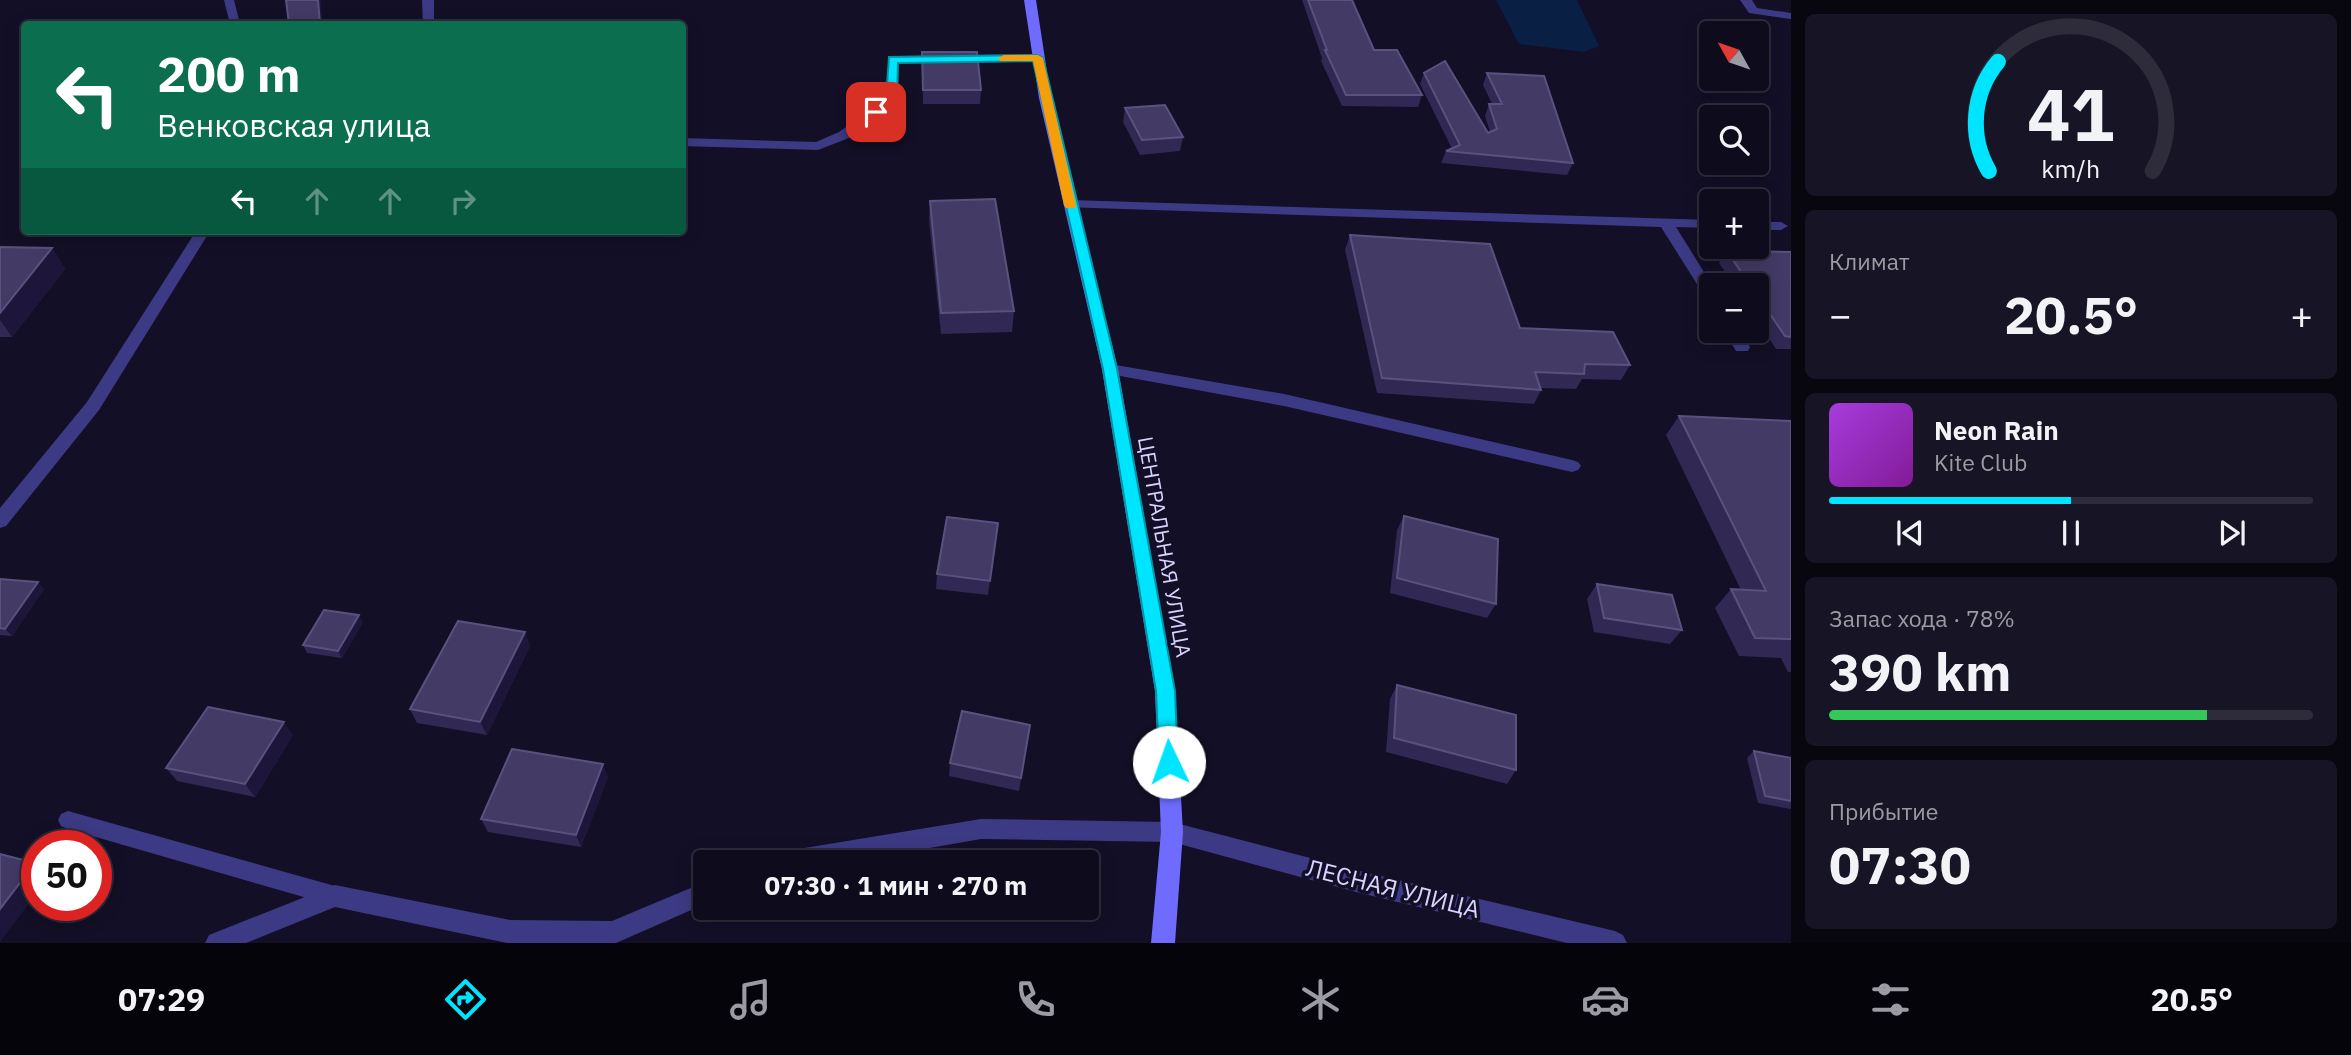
<!DOCTYPE html>
<html lang="ru">
<head>
<meta charset="utf-8">
<style>
  body { margin:0; font-family:"IBM Plex Sans",sans-serif; background:#171425; color:#f1f3f6; height:100vh; display:flex; flex-direction:column; font-size:26px; white-space:nowrap }
  * { box-sizing:border-box; margin:0 }
  p { font-size:23px; color:#9b9ba3 }
  .icon { flex:none; width:38px; height:38px; fill:none; stroke:currentColor; stroke-width:2; stroke-linecap:round; stroke-linejoin:round }
  .map { position:relative; flex:1; overflow:hidden }
  .panel { display:flex; flex-direction:column; gap:14px; padding:14px; background:#08060f; width:560px }
  .panel>* { flex:none }
  .banner { position:absolute; left:21px; top:21px; width:665px; height:214px; border-radius:7px; box-shadow:0 4px 18px #0003,0 0 0 2px #2e2b3b; background:#0b6e4f; color:#fff; overflow:hidden }
  .needle { width:46px; rotate:310deg }
  .fabs { position:absolute; left:1699px; top:21px; display:grid; gap:14px }
  .fabs a { display:grid; place-items:center; width:70px; height:70px; border-radius:7px; background:#0e0b1c; box-shadow:0 4px 18px #0003,0 0 0 2px #2e2b3b; font-size:35px }
  .speed { position:absolute; left:21px; top:830px; display:flex; gap:14px; font-size:35px; font-weight:700; text-align:center }
  .speed>* { display:grid; place-content:center; width:91px; height:91px; border-radius:50%; background:#0e0b1c; box-shadow:0 4px 18px #0003,0 0 0 2px #2e2b3b; line-height:1 }
  .speed .limit { border:10px solid #d22; background:#fff; color:#111 }
  .pin { position:absolute; display:grid; place-items:center; width:60px; height:60px; color:#fff; margin:-30px; border-radius:14px; box-shadow:0 4px 10px #0006 }
  .me { position:absolute; width:77px; margin:-38px; rotate:357deg; stroke-linejoin:round; filter:drop-shadow(0 0 5px #0008) }
  .turn { display:flex; align-items:center; gap:24px; height:147px; padding:0 21px; font-size:32px }
  .turn .icon { width:91px; height:91px; stroke-width:2.5 }
  .turn b { display:block; font-size:49px; line-height:60px }
  .lanes { display:flex; align-items:center; height:66px; padding:0 21px; background:#0003; justify-content:center; gap:35px; direction:ltr }
  .lanes .off { opacity:.35 }
  .big { font-size:52px; font-weight:700; line-height:1.1 }
  .panel .widget { flex:1; display:flex; flex-direction:column; justify-content:center; gap:10px; min-width:0; padding:0 24px; border-radius:10px; background:#171425 }
  .panel .dial { align-items:center; gap:0 }
  .dial svg { height:182px; overflow:visible; fill:none; stroke:#2e2b3b; stroke-width:7; stroke-linecap:round; text-anchor:middle }
  .dial text { fill:#f1f3f6; stroke:none }
  .song { display:flex; align-items:center; gap:21px }
  .cover { width:84px; height:84px; border-radius:10px; background:linear-gradient(135deg,hsl(280 70% 55%),hsl(290 70% 35%)) }
  .played { height:7px; border-radius:4px; background:linear-gradient(90deg,#00e5ff 50%,#2e2b3b 50%) }
  .keys { display:flex; justify-content:space-around; direction:ltr }
  .heat { display:flex; justify-content:space-between; align-items:center; font-size:38px; direction:ltr }
  .charge { height:10px; border-radius:5px; background:linear-gradient(90deg,#34c759 78%,#2e2b3b 0) }
  .trip { position:absolute; left:693px; top:850px; width:406px; height:70px; border-radius:7px; background:#0e0b1c; box-shadow:0 4px 18px #0003,0 0 0 2px #2e2b3b; font-weight:700; line-height:70px; text-align:center }
  .tabs { display:flex; height:112px; justify-content:space-around; align-items:center; background:#06040b; color:#9b9ba3 }
  .tabs .icon { width:49px; height:49px }
  .tabs .active { color:#00e5ff }
  .tabs b { font-size:32px; color:#f1f3f6 }
  main { display:flex; flex:1; min-height:0 }
  .map>svg:first-child { display:block }
  .water { fill:#0a1f44 }
  .lines { fill:none; stroke-linecap:round; stroke-linejoin:round }
  .service { fill:#3d3a85; fill-rule:evenodd }
  .minor { fill:#3d3a85; fill-rule:evenodd }
  .secondary { fill:#6f6bff; fill-rule:evenodd }
  .wall { fill:#312854 }
  .shaded-wall { fill:#1d163a }
  .building { fill:#433a66; stroke:#5a527e; stroke-width:2 }
  .route { fill:#00e5ff; stroke:#0095a6; stroke-width:2 }
  .slow { fill:#f59e0b }
  .labels { text-anchor:middle; stroke-width:7; stroke-linejoin:round; paint-order:stroke }
  .street-label { font-size:21px; fill:#d9d4ff; stroke:#130f26 }
  .near-street-label { font-size:24px; fill:#d9d4ff; stroke:#130f26 }
</style>
</head>
<body>
<main>
<div class="map">
<svg width="1791" height="943" viewBox="0 0 1791 943">
  <rect width="100%" height="100%" fill="#130f26"/>
  <path class="water" d="M1496,0H1577L1599,46L1584,52L1519,44Z"/>
  <g class="lines">
    <g class="service">
      <path d="M224,0H234L240,24H230Z"/>
      <path d="M68,811L335,886L342,889L345,896L342,903L335,906L68,829L61,826L58,820L61,814Z"/>
    </g>
    <g class="minor">
      <path d="M422,0H434V24H423Z"/>
      <path d="M1740,0H1752L1757,8L1791,13V19L1749,13Z"/>
      <path d="M1038,54L1042,55V61L899,63L895,103L849,138L818,150L682,146V138L816,142L839,132L885,99L889,56Z"/>
      <path d="M1070,200L1712,220V228L1676,227L1712,285V302L1707,300L1661,227L1065,207L1063,204Z"/>
      <path d="M1757,222H1781L1788,226L1781,230H1757Z"/>
      <path d="M196,231H210L99,410L6,526L0,528V508L87,402Z"/>
      <path d="M1724,331H1740L1750,347L1748,351H1736Z"/>
      <path d="M1110,364L1284,394L1572,460L1578,462L1581,466L1578,470L1572,472L1284,406L1104,373L1102,369L1104,365Z"/>
      <path d="M981,819L1172,822L1356,870L1615,931L1623,935L1627,943H1567L1356,892L1172,842L981,839L844,863H769L772,855L780,852Z"/>
      <path d="M705,882V904L616,943H507L335,907L246,943H205L209,935L335,885L510,920L612,921Z"/>
    </g>
    <path class="secondary" d="M1024,0H1036L1051,98L1118,369L1175,691L1183,832L1175,943H1151L1161,832L1155,691L1102,369L1039,98Z"/>
  </g>
  <g class="wall">
    <path d="M1302,0H1352L1374,50L1422,95L1418,107L1342,106L1321,61L1322,58Z"/>
    <path d="M922,52L981,90L980,104H923Z"/>
    <path d="M1424,73L1488,133L1490,132L1485,116L1489,104H1492L1483,85L1487,73L1573,163L1567,175L1441,163L1446,151L1452,149L1420,84Z"/>
    <path d="M1125,108L1183,137L1180,151L1140,155L1123,122Z"/>
    <path d="M930,201L1014,311L1012,332L941,334L929,221Z"/>
    <path d="M1350,235L1520,328L1630,365L1621,380L1582,379L1576,389L1541,388V390L1534,404L1377,393L1345,250Z"/>
    <path d="M0,247L52,248L65,269L12,337H0Z"/>
    <path d="M1727,251L1791,252V349H1776L1757,320V285H1734L1719,263Z"/>
    <path d="M1679,416L1791,421V672H1788L1781,658L1739,656L1715,608L1731,589L1741,590L1666,435Z"/>
    <path d="M1404,516L1496,604L1487,618L1390,593L1397,530Z"/>
    <path d="M996,537L988,595L936,589L937,574Z"/>
    <path d="M0,579L44,589L12,636L0,635Z"/>
    <path d="M1597,584L1682,630L1670,644L1594,632L1587,599Z"/>
    <path d="M363,622L342,658L307,653L303,645Z"/>
    <path d="M525,632L530,646L487,735L417,723L410,709Z"/>
    <path d="M1397,685L1516,770L1507,784L1386,752L1390,699Z"/>
    <path d="M1030,725L1019,791L949,776L950,763Z"/>
    <path d="M293,735L255,797L177,781L166,768Z"/>
    <path d="M1754,751L1791,758V809L1758,803L1747,758Z"/>
    <path d="M608,777L581,847L488,832L481,819Z"/>
  </g>
  <g class="shaded-wall">
    <path d="M318,0H321L323,24H320Z"/>
    <path d="M52,248L65,269L12,337L0,320V313Z"/>
    <path d="M38,582L44,589L12,636L5,629Z"/>
    <path d="M359,615L363,622L342,658L338,651Z"/>
    <path d="M525,632L530,646L487,735L480,722Z"/>
    <path d="M284,722L293,735L255,797L245,784Z"/>
    <path d="M603,764L608,777L581,847L576,835Z"/>
    <path d="M35,863L37,865V893L0,942V909Z"/>
  </g>
  <g class="building">
    <path d="M286,0H318L320,24H289Z"/>
    <path d="M1308,0H1352L1374,50H1397L1422,95H1346L1325,50H1327Z"/>
    <path d="M922,52H977L981,90H923Z"/>
    <path d="M1445,61L1488,133L1497,129L1489,104H1502L1487,73L1544,76L1573,163L1446,151L1460,145L1424,73Z"/>
    <path d="M1165,105L1183,137L1142,140L1125,108Z"/>
    <path d="M995,199L1014,311L941,313L930,201Z"/>
    <path d="M1350,235L1490,244L1520,328L1613,332L1630,365L1585,364L1584,374L1535,372L1541,390L1382,378Z"/>
    <path d="M0,247L52,248L0,313Z"/>
    <path d="M1727,251L1791,252V337L1785,336L1757,295V285H1750Z"/>
    <path d="M1679,416L1791,421V639L1755,638L1731,589L1766,591Z"/>
    <path d="M1404,516L1498,539L1496,604L1397,578Z"/>
    <path d="M947,517L998,523L990,581L937,574Z"/>
    <path d="M0,579L38,582L5,629L0,628Z"/>
    <path d="M1597,584L1672,595L1682,630L1604,618Z"/>
    <path d="M324,610L359,615L338,651L303,645Z"/>
    <path d="M458,621L525,632L480,722L410,709Z"/>
    <path d="M1397,685L1516,715V770L1394,738Z"/>
    <path d="M208,707L284,722L245,784L166,768Z"/>
    <path d="M962,711L1030,725L1021,778L950,763Z"/>
    <path d="M512,749L603,764L576,835L481,819Z"/>
    <path d="M1754,751L1791,758V801L1765,796Z"/>
    <path d="M0,854L35,863L0,909Z"/>
  </g>
  <path class="route" d="M1038,55L1043,58L1117,369L1175,691L1178,762L1176,768L1169,770L1162,768L1159,762L1156,691L1103,369L1033,61L898,63L897,100L880,114L870,112L886,99L889,57Z"/>
  <path class="slow" d="M1004,55H1038L1043,58L1076,205L1075,208H1066L1064,205L1033,61H1000L998,58Z"/>
  <g class="labels">
    <g class="street-label">
      <text transform="translate(1164 547) rotate(80)" y="7">ЦЕНТРАЛЬНАЯ УЛИЦА</text>
    </g>
    <g class="near-street-label">
      <text transform="translate(1393 889) rotate(14)" y="8">ЛЕСНАЯ УЛИЦА</text>
    </g>
  </g>
</svg>
<div class="fabs">
<a><svg class="needle" viewBox="-14 -14 28 28"><path d="M0-13l5 13h-10z" fill="#e53935"/><path d="M0 13l5-13h-10z" fill="#9b9ba3"/></svg></a>
<a><svg class="icon" aria-label="search" viewBox="0 0 24 24"><circle cx="10" cy="10" r="6"/><path d="M15 15l6 6"/></svg></a>
<a>+</a>
<a>−</a>
</div>
<div class="speed"><div class="limit">50</div></div>
<div class="pin" style="left:876px;top:112px;background:#d93025"><svg class="icon" aria-label="arrive" viewBox="0 0 24 24"><path d="M6 21V4h12l-3 4 3 4H6"/></svg></div>
<svg class="me" style="left:1169px;top:762px" viewBox="-20 -20 40 40"><circle r="19" fill="#fff"/><path d="M0-13L10 11 0 6-10 11z" fill="#00e5ff"/></svg>
<div class="trip">07:30 · 1 мин · 270 m</div>
<div class="banner">
<div class="turn"><svg class="icon" aria-label="left" viewBox="0 0 24 24"><path d="M17 20v-9H6M10 6l-5 5 5 5"/></svg><div><b>200 m</b>Венковская улица</div></div>
<div class="lanes"><svg class="icon" aria-label="left" viewBox="0 0 24 24"><path d="M17 20v-9H6M10 6l-5 5 5 5"/></svg><svg class="icon off" aria-label="ahead" viewBox="0 0 24 24"><path d="M12 20V5M6 11l6-6 6 6"/></svg><svg class="icon off" aria-label="ahead" viewBox="0 0 24 24"><path d="M12 20V5M6 11l6-6 6 6"/></svg><svg class="icon off" aria-label="right" viewBox="0 0 24 24"><path d="M7 20v-9h11M14 6l5 5-5 5"/></svg></div>
</div>
</div>
<section class="panel">
<div class="widget dial"><svg viewBox="0 0 100 80">
<path d="M14 69A42 42 0 1 1 86 69"/>
<path d="M14 69A42 42 0 0 1 18 21" stroke="#00e5ff"/>
<text x="50" y="56" font-size="32" font-weight="700">41</text>
<text x="50" y="72" font-size="11">km/h</text>
</svg></div>
<div class="widget"><p>Климат</p>
<div class="heat"><a>−</a><b class="big">20.5°</b><a>+</a></div>
</div>
<div class="widget">
<div class="song"><i class="cover"></i><div><b>Neon Rain</b><p>Kite Club</p></div></div>
<div class="played"></div>
<div class="keys"><svg class="icon" aria-label="previous" viewBox="0 0 24 24"><path d="M18 5L8 12l10 7zM5 5v14"/></svg><svg class="icon" aria-label="pause" viewBox="0 0 24 24"><path d="M8 5v14M16 5v14"/></svg><svg class="icon" aria-label="next" viewBox="0 0 24 24"><path d="M6 5l10 7-10 7zM19 5v14"/></svg></div>
</div>
<div class="widget"><p>Запас хода · 78%</p><b class="big">390 km</b><div class="charge"></div></div>
<div class="widget"><p>Прибытие</p><b class="big">07:30</b></div>
</section>
</main>
<nav class="tabs">
<b>07:29</b>
<svg class="icon active" aria-label="directions" viewBox="0 0 24 24"><path d="M12 3l9 9-9 9-9-9zM9 14v-3h6M13 9l2 2-2 2"/></svg>
<svg class="icon" aria-label="music" viewBox="0 0 24 24"><path d="M9 18V5l10-2v13"/><circle cx="6" cy="18" r="3"/><circle cx="16" cy="16" r="3"/></svg>
<svg class="icon" aria-label="phone" viewBox="0 0 24 24"><path d="M5 4h4l2 5-3 2q2 4 5 5l2-3 5 2v4C11 20 4 13 5 4z"/></svg>
<svg class="icon" aria-label="climate" viewBox="0 0 24 24"><path d="M12 3v18M4 7l16 10M4 17L20 7"/></svg>
<svg class="icon" aria-label="car" viewBox="0 0 24 24"><path d="M5 17H2v-5l4-1 3-4h7l3 4 3 1v5h-3M9 17h6M6 11h13"/><circle cx="7" cy="17" r="2"/><circle cx="17" cy="17" r="2"/></svg>
<svg class="icon" aria-label="filters" viewBox="0 0 24 24"><path d="M4 7h16M4 17h16"/><circle cx="9" cy="7" r="2"/><circle cx="15" cy="17" r="2"/></svg>
<b>20.5°</b>
</nav>
</body>
</html>
